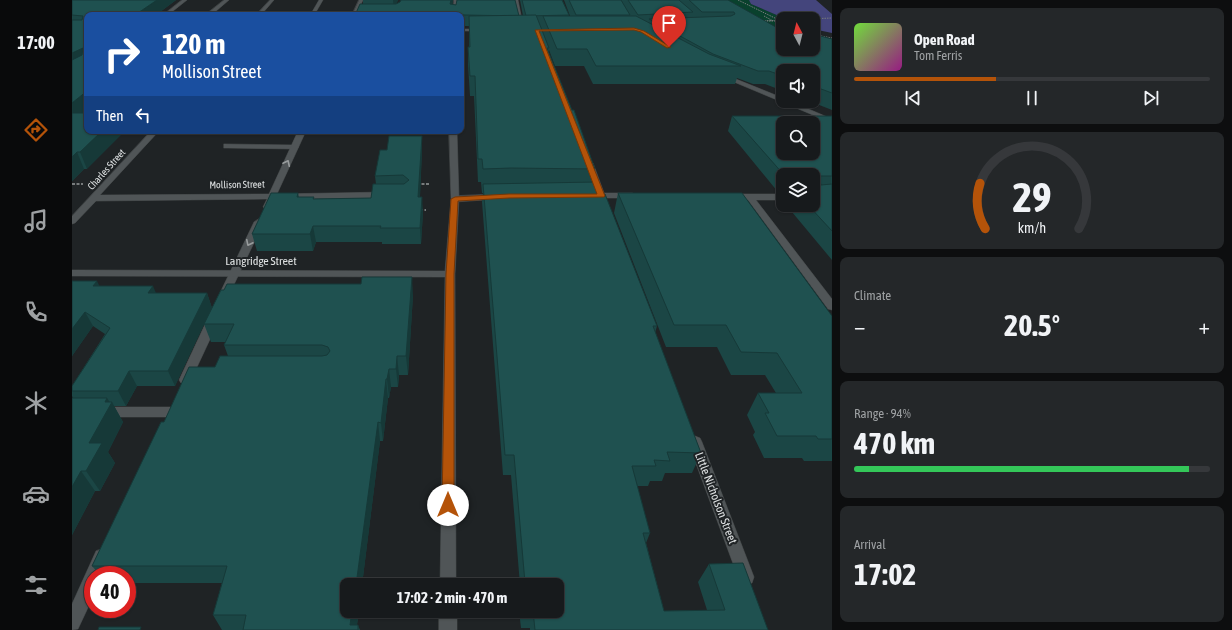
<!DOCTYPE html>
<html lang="en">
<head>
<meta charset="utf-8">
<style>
  body { margin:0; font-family:"Asap Condensed",sans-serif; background:#242729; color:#f1f3f6; height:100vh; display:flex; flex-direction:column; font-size:15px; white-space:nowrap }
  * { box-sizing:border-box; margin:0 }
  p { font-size:13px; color:#9ea1a3 }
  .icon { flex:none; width:22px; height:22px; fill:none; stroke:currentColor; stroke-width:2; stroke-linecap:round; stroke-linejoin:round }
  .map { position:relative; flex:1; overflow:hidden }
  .panel { display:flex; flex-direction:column; gap:8px; padding:8px; background:#0d0e0f; width:400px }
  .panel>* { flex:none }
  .top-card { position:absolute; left:12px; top:12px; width:380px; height:122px; border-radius:8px; box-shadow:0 1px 3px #0004,0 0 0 1px #36383b; background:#1a4fa0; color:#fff; overflow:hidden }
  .needle { width:26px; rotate:353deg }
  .tools { position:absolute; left:704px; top:12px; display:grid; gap:8px }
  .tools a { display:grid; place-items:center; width:44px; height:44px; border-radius:8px; background:#171a1c; box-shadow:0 1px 3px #0004,0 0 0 1px #36383b; font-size:20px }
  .speed { position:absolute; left:12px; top:566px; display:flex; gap:8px; font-size:20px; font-weight:700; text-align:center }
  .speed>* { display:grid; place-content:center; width:52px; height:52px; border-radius:50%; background:#171a1c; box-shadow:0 1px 3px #0004,0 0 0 1px #36383b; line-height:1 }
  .speed .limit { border:6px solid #d22; background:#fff; color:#111 }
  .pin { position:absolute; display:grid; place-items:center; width:34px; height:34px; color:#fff; margin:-41px -17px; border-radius:50% 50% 50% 0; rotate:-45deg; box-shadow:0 0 4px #0007 }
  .pin .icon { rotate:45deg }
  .me { position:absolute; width:44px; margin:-22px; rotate:0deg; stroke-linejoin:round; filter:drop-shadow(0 0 3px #0008) }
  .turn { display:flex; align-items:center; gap:14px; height:84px; padding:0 12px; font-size:18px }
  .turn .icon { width:52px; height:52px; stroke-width:2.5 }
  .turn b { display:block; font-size:28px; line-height:34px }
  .then { display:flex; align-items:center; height:38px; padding:0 12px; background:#0003; gap:8px; font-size:15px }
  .big { font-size:30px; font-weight:700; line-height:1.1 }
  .panel .card { flex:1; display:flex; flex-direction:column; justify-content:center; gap:6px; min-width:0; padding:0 14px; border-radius:8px; background:#242729 }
  .panel .dial { align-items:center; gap:0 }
  .dial svg { height:104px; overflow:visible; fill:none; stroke:#36383b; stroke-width:7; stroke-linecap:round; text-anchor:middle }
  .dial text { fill:#f1f3f6; stroke:none }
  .song { display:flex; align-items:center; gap:12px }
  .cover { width:48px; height:48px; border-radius:6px; background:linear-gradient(135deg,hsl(100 70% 55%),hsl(310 70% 35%)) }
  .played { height:4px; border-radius:2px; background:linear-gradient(90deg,#b45309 40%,#36383b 40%) }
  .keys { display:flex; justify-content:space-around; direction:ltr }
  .heat { display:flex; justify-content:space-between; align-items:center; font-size:22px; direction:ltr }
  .charge { height:6px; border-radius:3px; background:linear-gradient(90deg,#34c759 94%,#36383b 0) }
  .trip { position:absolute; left:268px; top:578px; width:224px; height:40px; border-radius:8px; background:#171a1c; box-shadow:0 1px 3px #0004,0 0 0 1px #36383b; font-weight:700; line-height:40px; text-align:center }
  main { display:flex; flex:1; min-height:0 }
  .dock { display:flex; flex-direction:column; width:72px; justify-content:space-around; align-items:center; background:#090a0b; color:#9ea1a3 }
  .dock .icon { width:28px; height:28px }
  .dock .on { color:#b45309 }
  .dock b { font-size:18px; color:#f1f3f6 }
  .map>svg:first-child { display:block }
  .green { fill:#09412d }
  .water { fill:#44457c }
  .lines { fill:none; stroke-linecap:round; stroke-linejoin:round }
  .service-casing { stroke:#3c4041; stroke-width:1 }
  .minor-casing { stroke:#3c4041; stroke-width:1 }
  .tertiary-casing { stroke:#3c4041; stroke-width:1 }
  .path-far1 { stroke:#777b7c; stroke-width:1; stroke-dasharray:1.5 1; stroke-linecap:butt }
  .path { stroke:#777b7c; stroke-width:2; stroke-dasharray:3 1.5; stroke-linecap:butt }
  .service { fill:#505557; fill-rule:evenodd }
  .minor { fill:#505557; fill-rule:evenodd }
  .tertiary { fill:#505557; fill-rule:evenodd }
  .path-bridge { stroke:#777b7c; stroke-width:1; stroke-dasharray:1.5 1; stroke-linecap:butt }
  .wall { fill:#1b4645 }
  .shaded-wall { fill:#163938 }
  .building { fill:#1f5150; stroke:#163938; fill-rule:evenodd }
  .oneway { stroke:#989c9d }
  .route { fill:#b45309; stroke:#753606 }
  .labels { text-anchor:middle; stroke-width:4; stroke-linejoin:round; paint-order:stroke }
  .far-street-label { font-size:10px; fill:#dfe2e3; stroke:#1f2325 }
  .street-label { font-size:12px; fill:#dfe2e3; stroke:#1f2325 }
</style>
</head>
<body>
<main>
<nav class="dock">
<b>17:00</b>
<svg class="icon on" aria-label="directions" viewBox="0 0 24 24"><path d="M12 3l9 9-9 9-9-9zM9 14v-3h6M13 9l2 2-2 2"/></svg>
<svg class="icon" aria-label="music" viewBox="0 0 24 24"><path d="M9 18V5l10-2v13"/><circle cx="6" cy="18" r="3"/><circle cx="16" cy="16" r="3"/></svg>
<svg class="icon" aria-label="phone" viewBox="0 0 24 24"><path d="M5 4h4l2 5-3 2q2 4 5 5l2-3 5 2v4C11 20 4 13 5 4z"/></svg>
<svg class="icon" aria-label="climate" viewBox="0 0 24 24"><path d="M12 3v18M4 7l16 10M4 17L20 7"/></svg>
<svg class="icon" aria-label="car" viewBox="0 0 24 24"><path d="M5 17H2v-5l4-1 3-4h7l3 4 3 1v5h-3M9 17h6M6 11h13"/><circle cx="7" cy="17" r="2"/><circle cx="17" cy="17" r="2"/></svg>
<svg class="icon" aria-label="filters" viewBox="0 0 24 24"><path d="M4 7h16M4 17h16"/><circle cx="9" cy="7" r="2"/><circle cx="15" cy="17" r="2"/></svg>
</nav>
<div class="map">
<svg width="760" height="630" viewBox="0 0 760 630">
  <rect width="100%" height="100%" fill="#1f2325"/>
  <path class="green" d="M642,0H678L679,4L714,19H711V34Z"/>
  <path class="water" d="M677,0H744L760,14V33L741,29V19H714L679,4Z"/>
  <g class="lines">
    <g class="service-casing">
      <g id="service">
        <path d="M152,0H157L143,12H240L247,0H251L244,12H295L297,13L295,14H137V12Z"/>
        <path d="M442,0H446L452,30L448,29Z"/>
        <path d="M152,144L223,145L227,147L223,149L155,148H152Z"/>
        <path d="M0,407H98L103,408L105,412L103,416L98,417H0Z"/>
      </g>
    </g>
    <g class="minor-casing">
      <g id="minor">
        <path d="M110,0H115L96,15H91Z"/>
        <path d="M198,0H202L189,15H184Z"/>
        <path d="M287,0H291L284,15H280Z"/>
        <path d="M79,131H87L28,195L197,194L226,131H234L205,194L315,192L319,195L315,198L203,199L198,209L195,210L191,207L195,199L24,201L3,223L0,224V216Z"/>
        <path d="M514,161H517L521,163L532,193H560L563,194L564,196L563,198H521L520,196L524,193L513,163Z"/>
        <path d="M424,194L428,197L427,199L383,202L379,199L383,196Z"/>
        <path d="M658,194H711V200H684L760,299V310L756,309L676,200L655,199L654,197Z"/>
        <path d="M187,219L192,222L156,297L155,299H147L146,297L182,222Z"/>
        <path d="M141,316L145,317L147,320L119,380L117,383L113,385L109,383L107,380L135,320L137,317Z"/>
        <path d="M623,436L628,438L630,442L682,577L680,583L674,585L668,583L666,577L616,442L618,438Z"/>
        <path d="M30,549L36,551L38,557L30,575H21V597L6,629L0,630V604L24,551Z"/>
      </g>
    </g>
    <g class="tertiary-casing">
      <g id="tertiary">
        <path d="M382,0H386L384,15H380Z"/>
        <path d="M389,29H410L412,30L410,31H389Z"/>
        <path d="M650,75H654L711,98V101H718L760,119V123L650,77Z"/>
        <path d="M377,131H385L387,199L383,274L384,585H368L373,277L0,276V270L373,271L379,199Z"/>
        <rect x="367" y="611" width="18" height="19"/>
      </g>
    </g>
    <g class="path-far1">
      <path d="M666,0L711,22"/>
      <path d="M692,16L701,21"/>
      <path d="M735,19L760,18"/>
      <path d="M692,21H707"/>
      <path d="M749,36L760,38"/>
    </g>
    <g class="path">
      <path d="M0,184H11"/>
      <path d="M345,184H357"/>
      <path d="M348,210H354"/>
    </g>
    <use href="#service" class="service"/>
    <use href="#minor" class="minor"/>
    <use href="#tertiary" class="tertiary"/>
    <path class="path-bridge" d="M690,21L711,20"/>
  </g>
  <g class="wall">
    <path d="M0,0H104L84,15H15V111L13,113L15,131V169H12L0,181Z"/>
    <path d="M291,0H326L324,4L381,0L380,4L384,5L447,16H451L448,0H490L497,16H498L492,0H656L711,49L760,39V110L737,101H741V71H711V91L693,84H681L665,78L663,84H521L512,66H483L477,50V53L523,169L521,182L529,194L585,326L583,333L629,453L620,473H593L590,481H578L576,486H565L578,533L574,543L592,611L635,610L626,582L637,564L696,630H458V628H449L447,611H485V585H448L439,475H431L410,202L411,193H410L409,182H406L402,96H398L396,65V47H397V26H389V15H285L284,13L291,4Z"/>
    <path d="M660,116H760V260L720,212L721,211L716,205H741V175H711V193L706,192L656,131Z"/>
    <path d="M350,136V150L348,197L351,212L349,244H310V242H244L241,251H185L180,234L226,193L227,197L242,199L299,198L304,184L303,176L315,150Z"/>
    <path d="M546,193L760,316V461H732L730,458H692L681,435L683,432L675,415L686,393H704L693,375H659L645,347H594L542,213Z"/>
    <path d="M0,281L27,286L84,293H135L140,308L341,295L336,375H327L326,387H319L317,398H316L311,441H308L290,585H275V611H287L285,625H286L288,630H150L141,615L150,583H55V575H28L20,566L92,422L143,367L156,356L152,345L154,342H139L132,324L103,386H65L54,406H42L51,422L36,452L43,463L28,491H23L0,535L1,398L0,396V386L33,334L21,326L0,356Z"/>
  </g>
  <g class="shaded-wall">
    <path d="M85,0H104L84,15H63Z"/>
    <path d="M321,0H326L322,10Z"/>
    <path d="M379,0H381L379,15L378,4Z"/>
    <path d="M11,48L15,58L0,69V53Z"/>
    <path d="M15,91V111L0,124V103Z"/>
    <path d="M30,131H53L15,169L8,152Z"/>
    <path d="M350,136V150L347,213L346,197Z"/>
    <path d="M5,152L12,169L0,181V157Z"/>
    <path d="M350,197L351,212L349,244L348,228Z"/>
    <path d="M241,226L244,242L241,251L238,234Z"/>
    <path d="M340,277L341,295L336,375L334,356Z"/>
    <path d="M25,281L32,295L21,286Z"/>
    <path d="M81,286L87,300L76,293Z"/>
    <path d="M135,293L140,308L103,386L96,371Z"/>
    <path d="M13,312L21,326L0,356V329Z"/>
    <path d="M325,356L327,375L326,387L324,369Z"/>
    <path d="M317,369L319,387L317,398L315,379Z"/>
    <path d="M57,371L65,386L54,406L46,391Z"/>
    <path d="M314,379L316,398L311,441L309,423Z"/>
    <path d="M35,398L39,404L40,402L51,422L36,452L43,463L28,491L14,471L17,443L33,402Z"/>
    <path d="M306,422L308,441L290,585H284Z"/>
    <path d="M9,471L23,491L0,535V487Z"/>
    <path d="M280,611H287L284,630L278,625Z"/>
  </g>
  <g class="building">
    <path d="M0,0H85L63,15H15V91L0,103V60L10,55L11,48L0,53V20H10L11,16L0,15Z"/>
    <path d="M329,0H379L378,4L384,5L385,0H443L447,16L284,13L288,4H324L328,2Z"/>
    <path d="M450,0H490L497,15L454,16Z"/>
    <path d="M497,0H549L558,15H504Z"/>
    <path d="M556,0H607L621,12L566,15Z"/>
    <path d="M617,0H656L711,31V49H741V34L760,39V93L741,86V71H711V76L697,71H686L641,54L577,19L659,16L663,14L662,12H630Z"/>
    <path d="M464,15L477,48H475L500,110H502L523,169L439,168L411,169L410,159H406L403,76H398L396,47H398L397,16Z"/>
    <path d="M471,16H564L637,54L669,66H524L515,49H485Z"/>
    <path d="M0,113H15V131H30L8,152H5L0,157Z"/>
    <path d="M660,116H760V176H749L747,177L749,185L760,184V231L736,205H741V175H712ZM711,123H741V153H711Z"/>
    <path d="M317,136H350L346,197H350L348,228H308L309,226H241L238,234H180L199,193H226L225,197H242L241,199L299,198L301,184H332L337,180L331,175L303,176L308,150H315Z"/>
    <path d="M525,182L529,194H533L585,326H581L629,453L595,452L598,461L582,460L584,466H560L578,533H571L592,611L653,610L637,564L671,563L696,630H463L461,611H485V585H450L449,583H453L442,455H433L411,184Z"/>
    <path d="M546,193H670L760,316V439H746L744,436H705L693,413H697L686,393H730L705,353L669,352L654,325H602Z"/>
    <path d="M290,277H340L334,356H325L324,369H317L315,379H314L309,423L306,422L284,585H275V611H280L278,625H286V630H171L174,615H141L155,566H20L89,422H92L117,367H143L148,356H250L255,355L258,351L256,347L250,345H152L162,324H132L149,290H152L155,284H289Z"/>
    <path d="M0,281H25L21,286H81L76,293H135L96,371H57L46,391H0V386L38,328L13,312L0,329Z"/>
    <path d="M0,398H35L33,402H40L17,443H30L14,471H9L0,487Z"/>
    <path d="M27,627H69L68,630H26Z"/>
  </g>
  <defs><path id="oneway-chevron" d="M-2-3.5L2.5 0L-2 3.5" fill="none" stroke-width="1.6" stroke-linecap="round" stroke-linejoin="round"/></defs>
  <g class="oneway">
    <use href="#oneway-chevron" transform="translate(215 163) rotate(-65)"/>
    <use href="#oneway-chevron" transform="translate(177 243) rotate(116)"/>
  </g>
  <path class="route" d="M562,28L572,31L599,47L595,48L569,32L562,30L467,31L533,196L532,197L437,198L386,201L382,274V505L380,509L376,511L372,509L370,505L374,274L379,199L383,197L437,194H525L463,30Z"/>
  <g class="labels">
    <g class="far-street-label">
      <text transform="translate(34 169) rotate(-48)" y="4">Charles Street</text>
      <text transform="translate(165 184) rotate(-1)" y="4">Mollison Street</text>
    </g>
    <g class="street-label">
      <text x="189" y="265">Langridge Street</text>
      <text transform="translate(644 498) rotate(69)" y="4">Little Nicholson Street</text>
    </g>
  </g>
</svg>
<div class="tools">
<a><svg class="needle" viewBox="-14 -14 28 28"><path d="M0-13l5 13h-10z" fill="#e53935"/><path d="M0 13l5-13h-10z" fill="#9ea1a3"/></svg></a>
<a><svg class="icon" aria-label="sound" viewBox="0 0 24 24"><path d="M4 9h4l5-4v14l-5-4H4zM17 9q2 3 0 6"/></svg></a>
<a><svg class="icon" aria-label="search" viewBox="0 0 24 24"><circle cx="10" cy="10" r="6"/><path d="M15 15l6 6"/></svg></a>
<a><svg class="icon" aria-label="layers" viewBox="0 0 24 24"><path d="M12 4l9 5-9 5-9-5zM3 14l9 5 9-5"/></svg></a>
</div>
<div class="speed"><div class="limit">40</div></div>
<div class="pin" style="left:597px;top:47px;background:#d93025"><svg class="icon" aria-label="arrive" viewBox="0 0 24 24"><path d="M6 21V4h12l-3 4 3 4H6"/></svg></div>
<svg class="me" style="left:376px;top:505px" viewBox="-20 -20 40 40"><circle r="19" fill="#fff"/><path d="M0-13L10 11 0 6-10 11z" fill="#b45309"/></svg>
<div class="trip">17:02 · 2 min · 470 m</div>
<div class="top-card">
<div class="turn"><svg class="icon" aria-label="right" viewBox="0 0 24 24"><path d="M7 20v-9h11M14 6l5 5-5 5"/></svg><div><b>120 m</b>Mollison Street</div></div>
<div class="then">Then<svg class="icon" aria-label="left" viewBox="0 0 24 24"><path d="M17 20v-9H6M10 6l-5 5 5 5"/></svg></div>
</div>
</div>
<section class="panel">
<div class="card">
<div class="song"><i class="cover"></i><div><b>Open Road</b><p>Tom Ferris</p></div></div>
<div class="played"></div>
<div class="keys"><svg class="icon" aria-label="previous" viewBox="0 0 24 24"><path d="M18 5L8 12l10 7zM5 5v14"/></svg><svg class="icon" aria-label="pause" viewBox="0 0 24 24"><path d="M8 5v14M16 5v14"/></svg><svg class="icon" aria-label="next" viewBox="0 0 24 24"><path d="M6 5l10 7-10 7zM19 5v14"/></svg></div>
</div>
<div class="card dial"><svg viewBox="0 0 100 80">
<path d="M14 69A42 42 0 1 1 86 69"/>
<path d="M14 69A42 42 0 0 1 10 34" stroke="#b45309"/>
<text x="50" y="56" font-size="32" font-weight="700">29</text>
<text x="50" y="72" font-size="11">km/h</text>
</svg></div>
<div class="card"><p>Climate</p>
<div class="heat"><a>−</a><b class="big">20.5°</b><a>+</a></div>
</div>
<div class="card"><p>Range · 94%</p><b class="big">470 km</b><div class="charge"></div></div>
<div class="card"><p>Arrival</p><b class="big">17:02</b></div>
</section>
</main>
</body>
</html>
